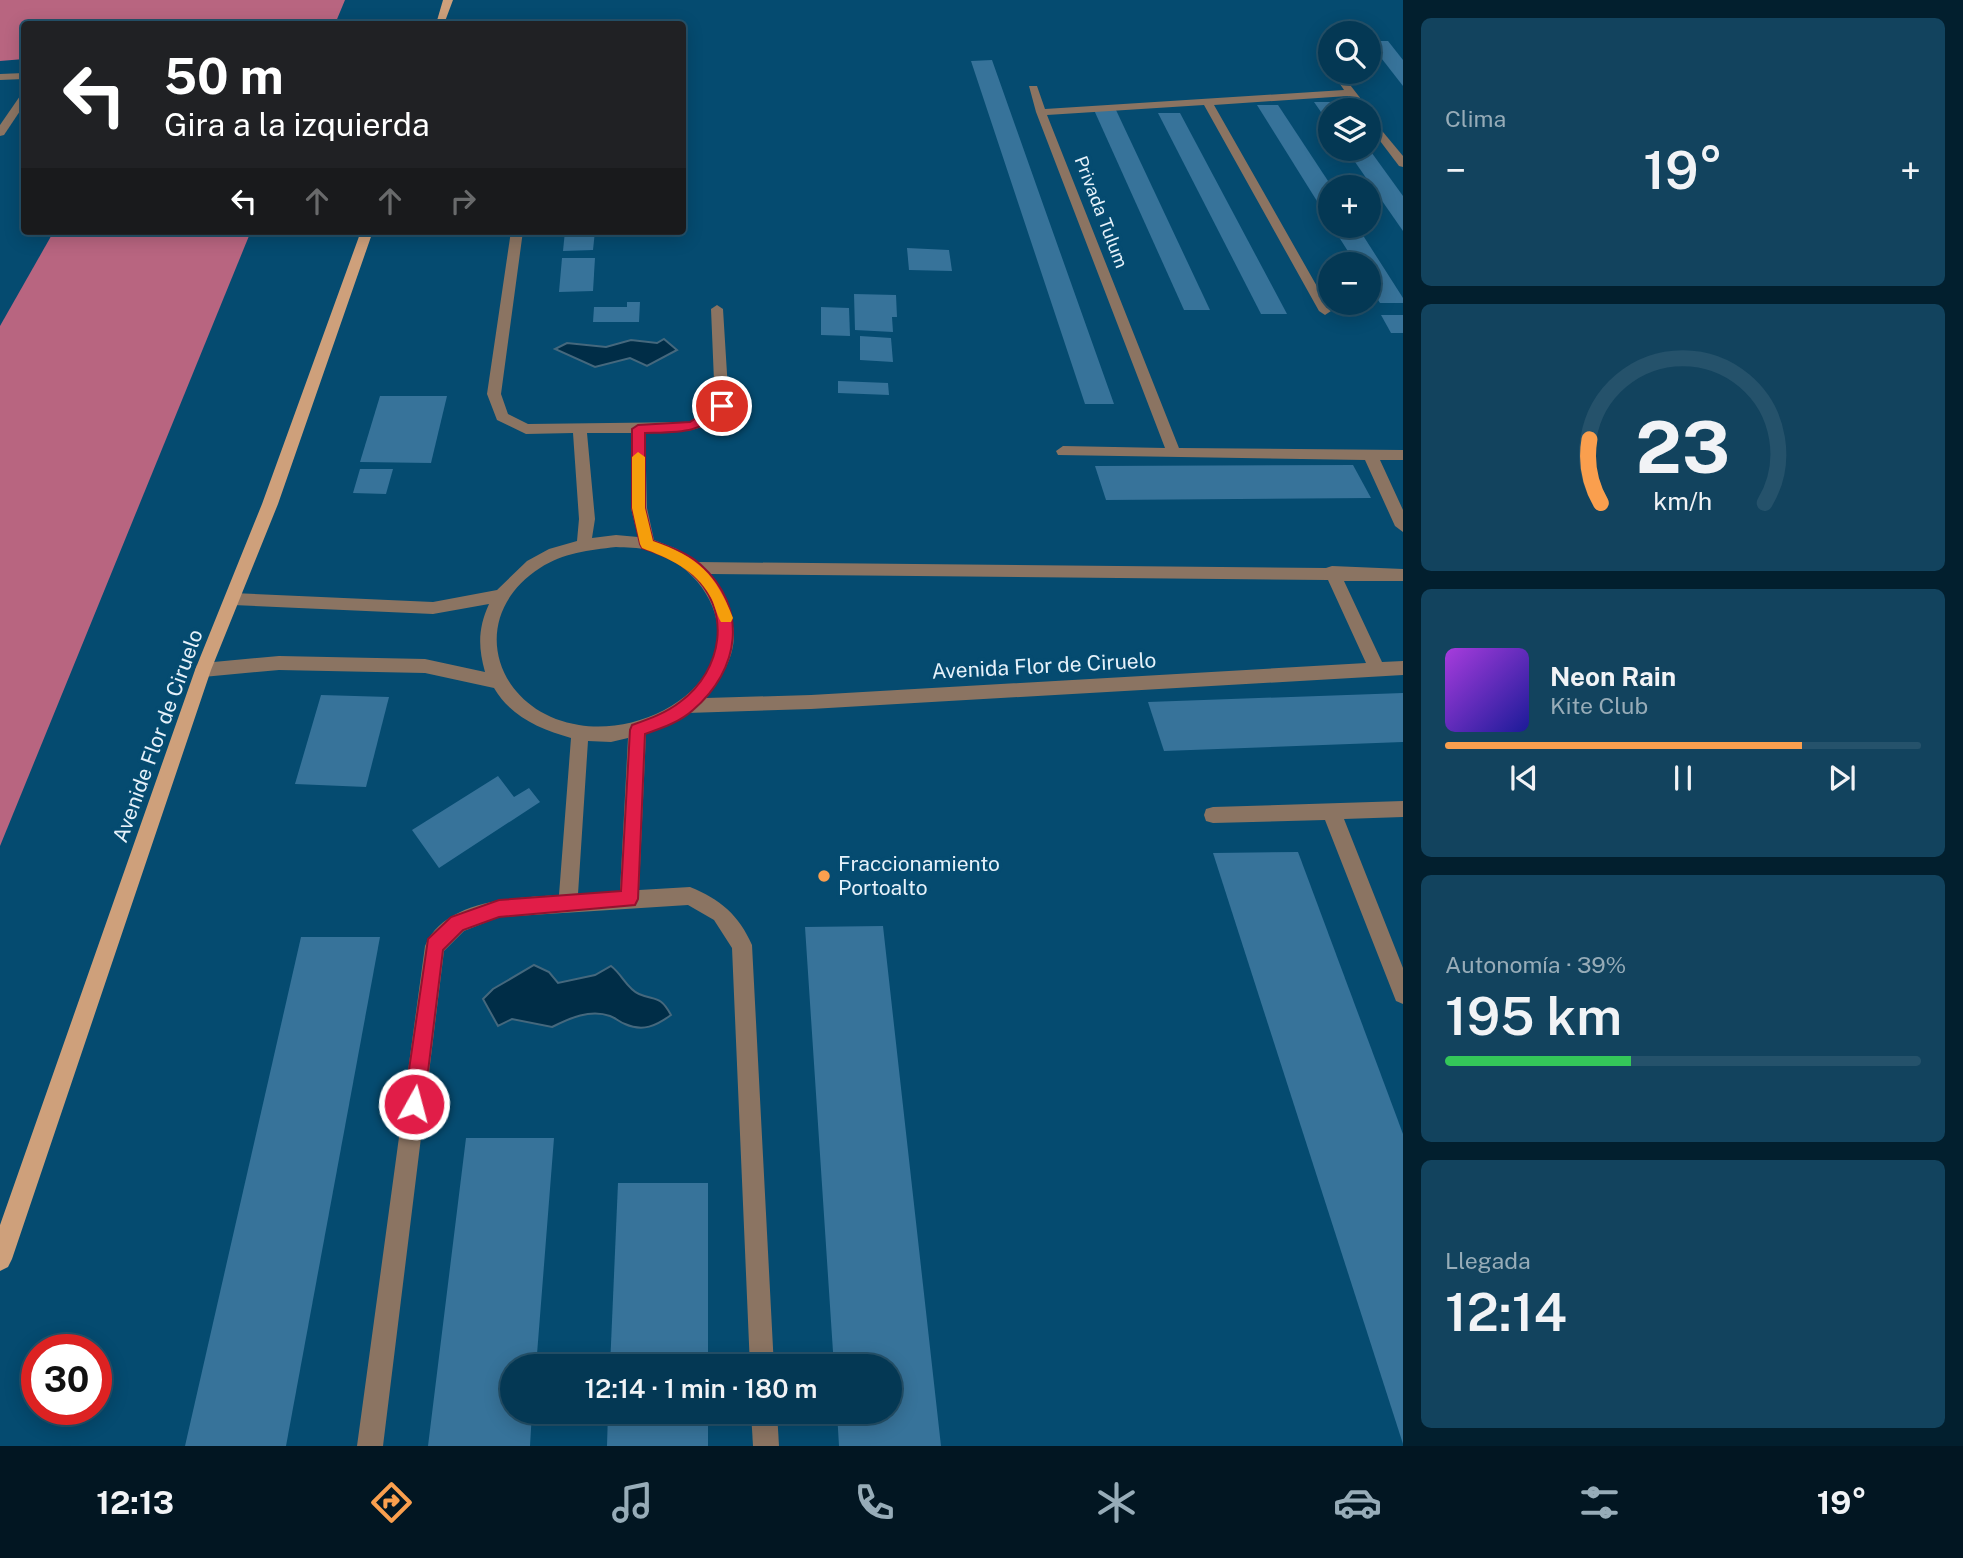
<!DOCTYPE html>
<html lang="es">
<head>
<meta charset="utf-8">
<style>
  body { margin:0; font-family:"Public Sans",sans-serif; background:#12435e; color:#f1f3f6; height:100vh; display:flex; flex-direction:column; font-size:26px; white-space:nowrap }
  * { box-sizing:border-box; margin:0 }
  p { font-size:23px; color:#97acb8 }
  .icon { flex:none; width:38px; height:38px; fill:none; stroke:currentColor; stroke-width:2; stroke-linecap:round; stroke-linejoin:round }
  .map { position:relative; flex:1; overflow:hidden }
  .drawer { display:flex; flex-direction:column; gap:18px; padding:18px; background:#021f2e; width:560px }
  .drawer>* { flex:none }
  .banner { position:absolute; left:21px; top:21px; width:665px; height:214px; border-radius:7px; box-shadow:0 4px 18px #0003,0 0 0 2px #25526b; background:#202124; color:#fff; overflow:hidden }
  .tools { position:absolute; left:1318px; top:21px; display:grid; gap:14px }
  .tools a { display:grid; place-items:center; width:63px; height:63px; border-radius:50%; background:#043854; box-shadow:0 4px 18px #0003,0 0 0 2px #25526b; font-size:35px }
  .speed { position:absolute; left:21px; top:1334px; display:flex; gap:14px; font-size:35px; font-weight:700; text-align:center }
  .speed>* { display:grid; place-content:center; width:91px; height:91px; border-radius:50%; background:#043854; box-shadow:0 4px 18px #0003,0 0 0 2px #25526b; line-height:1 }
  .speed .limit { border:10px solid #d22; background:#fff; color:#111 }
  .pin { position:absolute; display:grid; place-items:center; width:60px; height:60px; color:#fff; margin:-30px; border:4px solid #fff; border-radius:50%; box-shadow:0 2px 7px #0007 }
  .me { position:absolute; width:77px; margin:-38px; rotate:7deg; stroke-linejoin:round; filter:drop-shadow(0 0 5px #0008) }
  .turn { display:flex; align-items:center; gap:24px; height:147px; padding:0 28px; font-size:32px }
  .turn .icon { width:91px; height:91px; stroke-width:2.5 }
  .turn b { display:block; font-size:49px; line-height:60px }
  .lanes { display:flex; align-items:center; height:66px; padding:0 28px; background:#0003; justify-content:center; gap:35px; direction:ltr }
  .lanes .off { opacity:.35 }
  .big { font-size:52px; font-weight:600; line-height:1.1 }
  .drawer .card { flex:1; display:flex; flex-direction:column; justify-content:center; gap:10px; min-width:0; padding:0 24px; border-radius:10px; background:#12435e }
  .drawer .dial { align-items:center; gap:0 }
  .dial svg { height:182px; overflow:visible; fill:none; stroke:#25526b; stroke-width:7; stroke-linecap:round; text-anchor:middle }
  .dial text { fill:#f1f3f6; stroke:none }
  .song { display:flex; align-items:center; gap:21px }
  .cover { width:84px; height:84px; border-radius:10px; background:linear-gradient(135deg,hsl(280 70% 55%),hsl(240 70% 35%)) }
  .played { height:7px; border-radius:4px; background:linear-gradient(90deg,#fa9f4e 75%,#25526b 75%) }
  .keys { display:flex; justify-content:space-around; direction:ltr }
  .heat { display:flex; justify-content:space-between; align-items:center; font-size:38px; direction:ltr }
  .charge { height:10px; border-radius:5px; background:linear-gradient(90deg,#34c759 39%,#25526b 0) }
  .trip { position:absolute; left:500px; top:1354px; width:402px; height:70px; border-radius:35px; background:#043854; box-shadow:0 4px 18px #0003,0 0 0 2px #25526b; font-weight:600; line-height:70px; text-align:center }
  .dock { display:flex; height:112px; justify-content:space-around; align-items:center; background:#021622; color:#97acb8 }
  .dock .icon { width:49px; height:49px }
  .dock .selected { color:#fa9f4e }
  .dock b { font-size:32px; color:#f1f3f6 }
  main { display:flex; flex:1; min-height:0 }
  .map>svg:first-child { display:block }
  .forest { fill:#b86580 }
  .water { fill:#002d47; stroke:#45687d; stroke-width:2 }
  .building { fill:#37739a }
  .lines { fill:none; stroke-linecap:round; stroke-linejoin:round }
  .minor { fill:#8b7462; fill-rule:evenodd }
  .major { fill:#cea07b; fill-rule:evenodd }
  .route { fill:#e11d48; stroke:#92132f; stroke-width:2 }
  .slow { fill:#f59e0b }
  .poi-dot { fill:#fa9f4e; stroke:#054b70; stroke-width:2.5 }
  .labels { text-anchor:middle; stroke-width:7; stroke-linejoin:round; paint-order:stroke }
  .far-street-label { font-size:18px; fill:#e5f1fa; stroke:#054b70 }
  .street-label { font-size:21px; fill:#e5f1fa; stroke:#054b70 }
  .poi-label { font-size:21px; fill:#e5f1fa; stroke:#054b70; text-anchor:start }
</style>
</head>
<body>
<main>
<div class="map">
<svg width="1403" height="1446" viewBox="0 0 1403 1446">
  <rect width="100%" height="100%" fill="#054b70"/>
  <g class="forest">
    <path d="M0,0H345L335,24H24V59L0,61Z"/>
    <path d="M54,231H251L0,846V326Z"/>
  </g>
  <g class="water">
    <path d="M664,339L677,350L647,366L630,358L595,367L555,349L567,343L606,347L631,340L657,343Z"/>
    <path d="M534,965L549,972L558,983L595,975L611,966C622,974 627,989 639,994C656,1001 660,995 671,1015C656,1026 643,1032 625,1024C619,1022 616,1018 610,1016C590,1009 570,1018 552,1027L512,1019L498,1026L483,999L493,989Z"/>
  </g>
  <g class="building">
    <path d="M1368,41H1388L1403,60V86Z"/>
    <path d="M992,60L1044,207L1114,404H1085L971,61Z"/>
    <path d="M1314,102H1336L1342,110H1330V125Z"/>
    <path d="M1257,105H1278L1332,187L1330,222Z"/>
    <path d="M1094,110H1116L1210,310H1184Z"/>
    <path d="M1158,113H1180L1287,314H1261Z"/>
    <path d="M1346,149H1369L1403,196V231Z"/>
    <path d="M1332,226H1357L1403,298V303H1380L1368,284V264H1356Z"/>
    <path d="M565,231H595L593,250L563,251Z"/>
    <path d="M907,248L949,250L952,271L909,270Z"/>
    <path d="M562,258H595L593,291L559,292Z"/>
    <path d="M854,294L896,295L897,317H892L893,332L855,330Z"/>
    <path d="M627,302H640L639,322H593L594,307H627Z"/>
    <path d="M821,307L849,308L850,336L821,335Z"/>
    <path d="M1381,315H1403V333H1391Z"/>
    <path d="M860,336L891,338L893,362L860,360Z"/>
    <path d="M838,381L888,383L889,395L838,393Z"/>
    <path d="M380,396H447L431,463L360,462Z"/>
    <path d="M1353,465L1371,498L1106,500L1095,466Z"/>
    <path d="M360,469H393L386,494L353,493Z"/>
    <path d="M1403,693V742L1164,751L1148,702Z"/>
    <path d="M321,695L389,697L366,787L295,784Z"/>
    <path d="M498,776L514,797L529,788L540,802L439,868L412,830Z"/>
    <path d="M1298,852L1403,1134V1444L1213,853Z"/>
    <path d="M883,926L899,1070L941,1446H839L837,1412H891V1367H834L805,927Z"/>
    <path d="M301,937H380L286,1446H185Z"/>
    <path d="M466,1138H554L536,1367H513V1412H532L530,1446H428Z"/>
    <path d="M618,1183H708V1367H610Z"/>
    <path d="M608,1412H708V1446H607Z"/>
  </g>
  <g class="lines">
    <g class="minor">
      <path d="M1332,72H1340L1368,108L1369,110L1368,111L1359,110L1348,96L1214,105L1331,311L1325,315L1319,311L1204,105L1047,115L1179,448L1403,450V460H1380L1403,510V532L1395,526L1365,460L1058,455L1056,451L1063,446L1165,448L1036,112L1029,86H1037L1045,109L1344,90Z"/>
      <path d="M24,73V79L0,80V74Z"/>
      <path d="M24,95V105L4,135L0,136V125L20,96Z"/>
      <path d="M1368,114L1403,156V167L1399,166L1368,125Z"/>
      <path d="M511,231H523L501,394L508,414L528,424L690,422L703,416L715,405L711,309L717,305L723,309L729,406C708,435 678,432 645,432L647,508L654,540L677,549L697,562L1326,568L1332,566L1403,569V581H1344L1382,662L1403,661V675L811,709L687,713L646,734L639,890L690,887C720,899 739,915 752,945L774,1367H750L732,948L714,920L688,905L499,917L464,931L444,951L383,1446H357L425,946C445,899 516,898 559,895L571,738C540,729 511,717 494,688L425,673L279,670L203,677L197,675L195,670L197,665L203,663L279,656L425,659L485,672C478,647 478,628 489,604L433,614L233,605L225,599L233,593L433,602L497,590L527,561L549,549L577,541L579,519L573,433L526,434L497,420L487,394ZM587,433H631V508L638,537L616,535L592,538L595,519ZM616,547C626,548 638,547 648,550C696,563 734,616 711,664C689,710 626,733 579,725C495,712 464,617 540,568C563,553 589,550 616,547ZM710,574L1328,580L1366,663L811,695L706,698C743,649 742,626 710,574ZM628,738L620,891L578,894L588,741L611,742Z"/>
      <path d="M1403,801V817L1344,819L1403,968V1004L1396,1001L1325,820L1213,823L1206,821L1204,815L1206,809L1213,807Z"/>
      <path d="M751,1412H777L779,1446H753Z"/>
    </g>
    <g class="major">
      <path d="M443,0H453L444,24H436Z"/>
      <path d="M361,231H373L278,504L211,670L12,1259L8,1267L0,1271V1225L195,670L262,504Z"/>
    </g>
  </g>
  <path class="route" d="M722,401L727,403V409C699,434 680,432 645,433V508L653,541C670,547 688,553 701,565C749,608 740,670 693,710C680,722 662,728 645,734L638,899L635,905L499,917L463,930L443,950L424,1104L421,1111L414,1114L407,1111L404,1104L428,939L451,917L499,900L621,891L630,730L632,725C649,719 666,713 680,702C723,670 733,609 690,572C677,560 659,554 642,548L640,544L632,508V429L638,425L690,422Z"/>
  <path class="slow" d="M638,452L645,457V508L653,541C698,557 716,574 733,618L731,622H721C716,614 715,604 710,596C696,570 668,558 642,548L640,544L632,508V457Z"/>
  <circle class="poi-dot" cx="824" cy="876" r="7"/>
  <g class="labels">
    <g class="far-street-label">
      <text transform="translate(1101 212) rotate(69)" y="6">Privada Tulum</text>
    </g>
    <g class="street-label">
      <text transform="translate(1044 666) rotate(-3)" y="7">Avenida Flor de Ciruelo</text>
      <text transform="translate(158 736) rotate(-70)" y="7">Avenide Flor de Ciruelo</text>
    </g>
    <g class="poi-label">
      <text x="838" y="871">Fraccionamiento<tspan x="838" dy="24">Portoalto</tspan></text>
    </g>
  </g>
</svg>
<div class="tools">
<a><svg class="icon" aria-label="search" viewBox="0 0 24 24"><circle cx="10" cy="10" r="6"/><path d="M15 15l6 6"/></svg></a>
<a><svg class="icon" aria-label="layers" viewBox="0 0 24 24"><path d="M12 4l9 5-9 5-9-5zM3 14l9 5 9-5"/></svg></a>
<a>+</a>
<a>−</a>
</div>
<div class="speed"><div class="limit">30</div></div>
<div class="pin" style="left:722px;top:406px;background:#d93025"><svg class="icon" aria-label="arrive" viewBox="0 0 24 24"><path d="M6 21V4h12l-3 4 3 4H6"/></svg></div>
<svg class="me" style="left:414px;top:1104px" viewBox="-20 -20 40 40"><circle r="17" fill="#e11d48" stroke="#fff" stroke-width="3"/><path d="M0-11L8 9 0 5-8 9z" fill="#fff"/></svg>
<div class="trip">12:14 · 1 min · 180 m</div>
<div class="banner">
<div class="turn"><svg class="icon" aria-label="left" viewBox="0 0 24 24"><path d="M17 20v-9H6M10 6l-5 5 5 5"/></svg><div><b>50 m</b>Gira a la izquierda</div></div>
<div class="lanes"><svg class="icon" aria-label="left" viewBox="0 0 24 24"><path d="M17 20v-9H6M10 6l-5 5 5 5"/></svg><svg class="icon off" aria-label="ahead" viewBox="0 0 24 24"><path d="M12 20V5M6 11l6-6 6 6"/></svg><svg class="icon off" aria-label="ahead" viewBox="0 0 24 24"><path d="M12 20V5M6 11l6-6 6 6"/></svg><svg class="icon off" aria-label="right" viewBox="0 0 24 24"><path d="M7 20v-9h11M14 6l5 5-5 5"/></svg></div>
</div>
</div>
<section class="drawer">
<div class="card"><p>Clima</p>
<div class="heat"><a>−</a><b class="big">19°</b><a>+</a></div>
</div>
<div class="card dial"><svg viewBox="0 0 100 80">
<path d="M14 69A42 42 0 1 1 86 69"/>
<path d="M14 69A42 42 0 0 1 9 41" stroke="#fa9f4e"/>
<text x="50" y="56" font-size="32" font-weight="700">23</text>
<text x="50" y="72" font-size="11">km/h</text>
</svg></div>
<div class="card">
<div class="song"><i class="cover"></i><div><b>Neon Rain</b><p>Kite Club</p></div></div>
<div class="played"></div>
<div class="keys"><svg class="icon" aria-label="previous" viewBox="0 0 24 24"><path d="M18 5L8 12l10 7zM5 5v14"/></svg><svg class="icon" aria-label="pause" viewBox="0 0 24 24"><path d="M8 5v14M16 5v14"/></svg><svg class="icon" aria-label="next" viewBox="0 0 24 24"><path d="M6 5l10 7-10 7zM19 5v14"/></svg></div>
</div>
<div class="card"><p>Autonomía · 39%</p><b class="big">195 km</b><div class="charge"></div></div>
<div class="card"><p>Llegada</p><b class="big">12:14</b></div>
</section>
</main>
<nav class="dock">
<b>12:13</b>
<svg class="icon selected" aria-label="directions" viewBox="0 0 24 24"><path d="M12 3l9 9-9 9-9-9zM9 14v-3h6M13 9l2 2-2 2"/></svg>
<svg class="icon" aria-label="music" viewBox="0 0 24 24"><path d="M9 18V5l10-2v13"/><circle cx="6" cy="18" r="3"/><circle cx="16" cy="16" r="3"/></svg>
<svg class="icon" aria-label="phone" viewBox="0 0 24 24"><path d="M5 4h4l2 5-3 2q2 4 5 5l2-3 5 2v4C11 20 4 13 5 4z"/></svg>
<svg class="icon" aria-label="climate" viewBox="0 0 24 24"><path d="M12 3v18M4 7l16 10M4 17L20 7"/></svg>
<svg class="icon" aria-label="car" viewBox="0 0 24 24"><path d="M5 17H2v-5l4-1 3-4h7l3 4 3 1v5h-3M9 17h6M6 11h13"/><circle cx="7" cy="17" r="2"/><circle cx="17" cy="17" r="2"/></svg>
<svg class="icon" aria-label="filters" viewBox="0 0 24 24"><path d="M4 7h16M4 17h16"/><circle cx="9" cy="7" r="2"/><circle cx="15" cy="17" r="2"/></svg>
<b>19°</b>
</nav>
</body>
</html>
